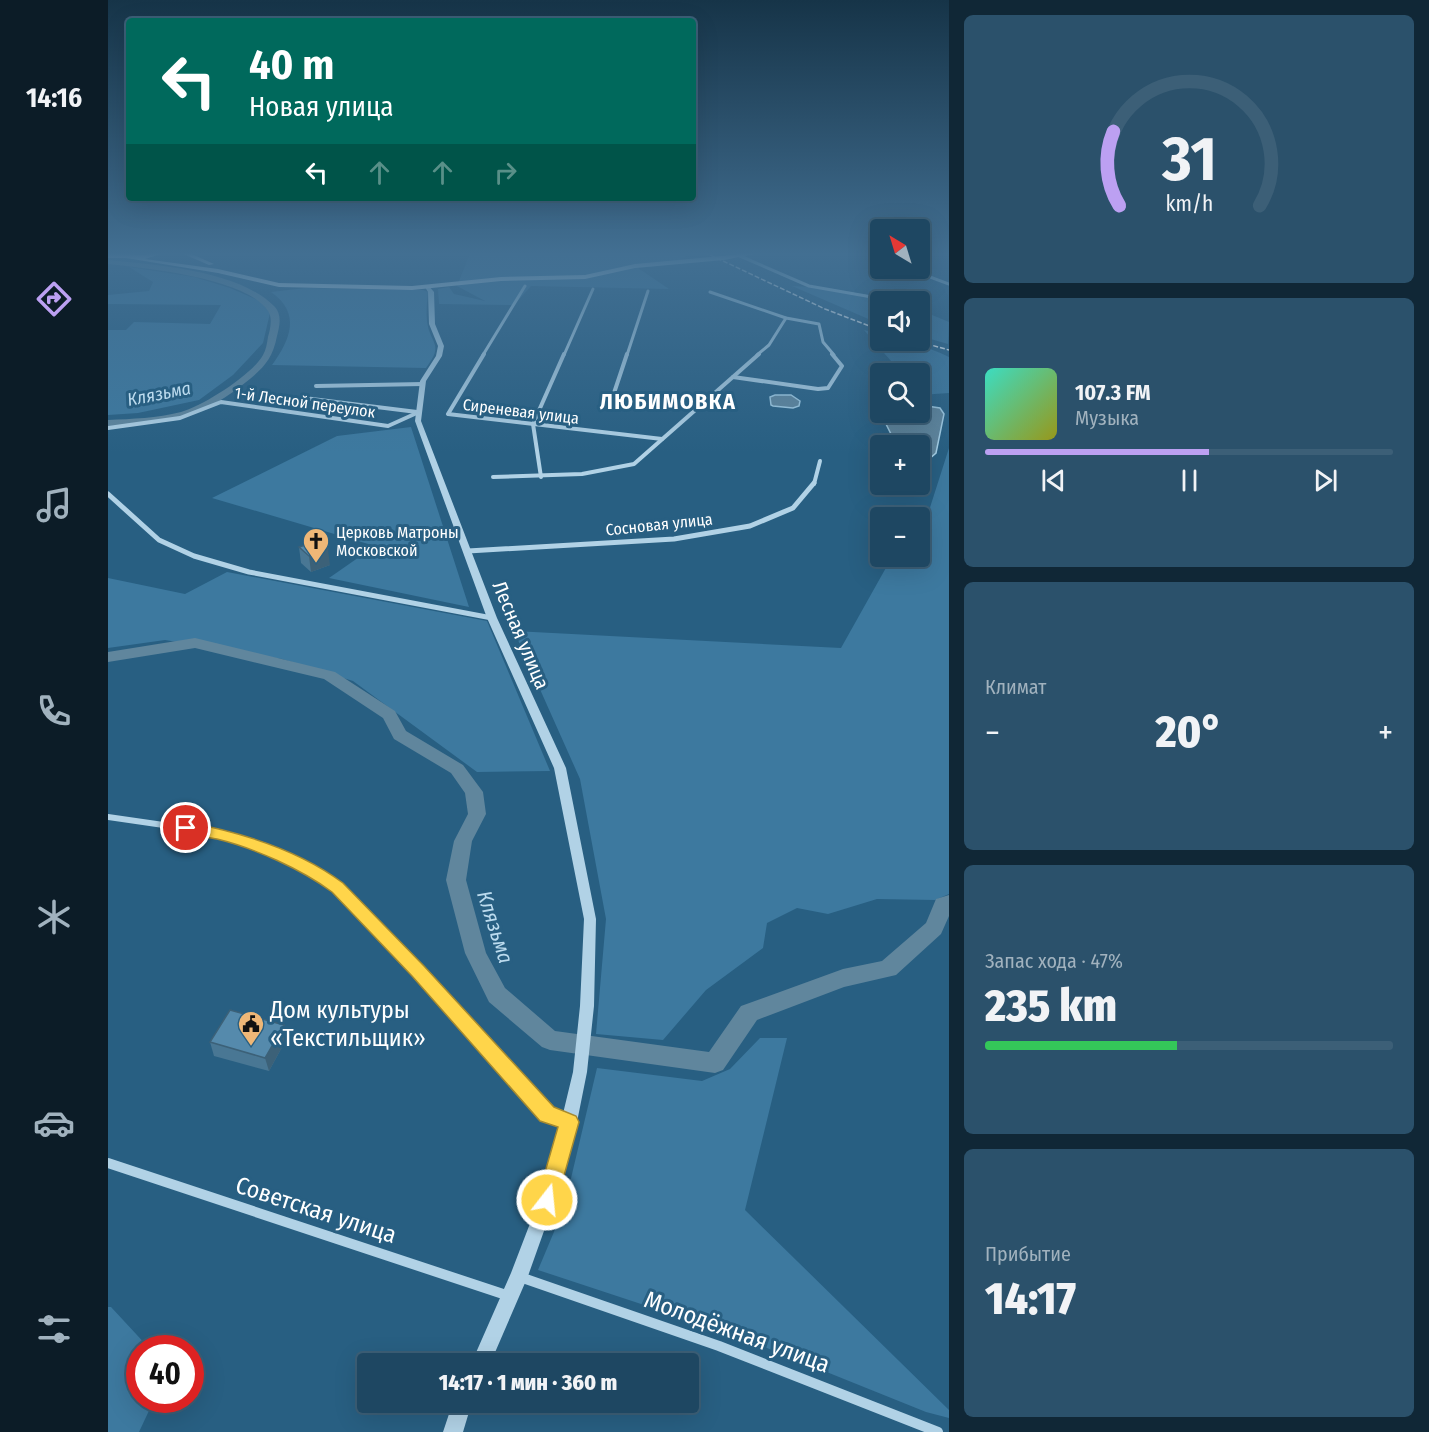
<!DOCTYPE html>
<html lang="ru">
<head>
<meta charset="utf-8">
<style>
  body { margin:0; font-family:"Fira Sans Condensed",sans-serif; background:#2b516b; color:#f1f3f6; height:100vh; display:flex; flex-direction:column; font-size:22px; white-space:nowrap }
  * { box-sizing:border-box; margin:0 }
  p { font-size:20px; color:#a1b2be }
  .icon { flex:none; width:33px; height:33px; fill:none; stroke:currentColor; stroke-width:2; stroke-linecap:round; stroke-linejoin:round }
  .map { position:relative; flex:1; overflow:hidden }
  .panel { display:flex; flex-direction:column; gap:15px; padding:15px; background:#102736; width:480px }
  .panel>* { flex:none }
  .banner { position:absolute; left:18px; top:18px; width:570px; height:183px; border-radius:6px; box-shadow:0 6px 24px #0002,0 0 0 2px #3c5f77; background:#00695c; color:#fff; overflow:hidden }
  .needle { width:39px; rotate:322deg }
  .controls { position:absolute; left:762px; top:219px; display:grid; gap:12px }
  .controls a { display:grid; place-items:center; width:60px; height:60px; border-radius:6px; background:#1e4762; box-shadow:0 6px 24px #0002,0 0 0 2px #3c5f77; font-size:30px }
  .speed { position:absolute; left:18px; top:1335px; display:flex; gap:12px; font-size:30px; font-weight:700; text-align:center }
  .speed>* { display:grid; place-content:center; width:78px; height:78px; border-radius:50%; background:#1e4762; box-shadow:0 6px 24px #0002,0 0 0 2px #3c5f77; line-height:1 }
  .speed .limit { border:9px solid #d22; background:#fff; color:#111 }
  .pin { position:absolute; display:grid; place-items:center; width:51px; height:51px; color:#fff; margin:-26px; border:3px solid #fff; border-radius:50%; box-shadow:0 2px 6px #0007 }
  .me { position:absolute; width:66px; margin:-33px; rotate:16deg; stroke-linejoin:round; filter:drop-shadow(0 0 4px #0008) }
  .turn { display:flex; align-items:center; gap:21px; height:126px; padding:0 24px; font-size:27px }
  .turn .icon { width:78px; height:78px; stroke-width:2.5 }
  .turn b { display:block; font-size:42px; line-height:51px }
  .lanes { display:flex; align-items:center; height:57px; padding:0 24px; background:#0003; justify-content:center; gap:30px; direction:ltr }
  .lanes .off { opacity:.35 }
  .big { font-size:45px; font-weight:800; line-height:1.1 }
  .panel .widget { flex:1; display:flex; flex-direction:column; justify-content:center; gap:9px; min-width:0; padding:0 21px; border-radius:9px; background:#2b516b }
  .panel .dial { align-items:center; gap:0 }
  .dial svg { height:156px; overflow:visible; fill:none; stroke:#3c5f77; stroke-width:7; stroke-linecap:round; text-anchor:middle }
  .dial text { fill:#f1f3f6; stroke:none }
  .song { display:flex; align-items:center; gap:18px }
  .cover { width:72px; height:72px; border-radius:9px; background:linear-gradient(135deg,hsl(170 70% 55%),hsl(60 70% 35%)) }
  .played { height:6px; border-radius:3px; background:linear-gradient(90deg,#bca0f2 55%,#3c5f77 55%) }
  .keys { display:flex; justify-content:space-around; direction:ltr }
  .heat { display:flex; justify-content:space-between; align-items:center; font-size:33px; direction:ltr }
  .charge { height:9px; border-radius:4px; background:linear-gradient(90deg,#34c759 47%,#3c5f77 0) }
  .trip { position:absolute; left:249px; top:1353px; width:342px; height:60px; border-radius:6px; background:#1e4762; box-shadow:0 6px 24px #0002,0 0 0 2px #3c5f77; font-weight:800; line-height:60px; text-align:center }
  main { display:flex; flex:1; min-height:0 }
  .tab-bar { display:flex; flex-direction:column; width:108px; justify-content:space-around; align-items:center; background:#0c1c27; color:#a1b2be }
  .tab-bar .icon { width:42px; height:42px }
  .tab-bar .selected { color:#bca0f2 }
  .tab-bar b { font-size:27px; color:#f1f3f6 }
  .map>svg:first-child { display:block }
  .green { fill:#3d799f }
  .water { fill:#60869d; stroke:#a5cfe6; stroke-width:1.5 }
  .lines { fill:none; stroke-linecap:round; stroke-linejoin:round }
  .river { fill:#60869d; fill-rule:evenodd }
  .minor-far5 { stroke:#b1d2e6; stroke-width:3 }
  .minor-far4 { stroke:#b1d2e6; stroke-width:4 }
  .minor-far3 { stroke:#b1d2e6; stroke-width:5 }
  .minor-far2 { stroke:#b1d2e6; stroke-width:6 }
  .minor-far1 { stroke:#b1d2e6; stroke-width:8 }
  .minor { stroke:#b1d2e6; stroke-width:10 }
  .tertiary { fill:#b1d2e6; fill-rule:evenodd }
  .secondary { fill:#daebf6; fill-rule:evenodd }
  .rail { stroke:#fff; stroke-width:1.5; stroke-dasharray:5 2; stroke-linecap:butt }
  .wall { fill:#497794 }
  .shaded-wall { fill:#3c6178 }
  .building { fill:#558aac; stroke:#3c6178; stroke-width:1.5 }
  .route { fill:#ffd54a; stroke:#a68a30; stroke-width:1.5 }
  .labels { text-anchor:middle; stroke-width:6; stroke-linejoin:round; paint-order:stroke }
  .far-street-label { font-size:16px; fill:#fff; stroke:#285f82 }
  .far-poi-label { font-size:16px; fill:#fff; stroke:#285f82; text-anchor:start }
  .far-water-label { font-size:18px; font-style:italic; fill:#bcdbee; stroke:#285f82 }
  .street-label { font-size:20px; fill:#fff; stroke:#285f82 }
  .water-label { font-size:21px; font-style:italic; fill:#bcdbee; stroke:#285f82 }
  .far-district-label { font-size:22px; font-weight:bold; letter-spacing:1.5px; fill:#fff; stroke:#285f82 }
  .near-poi-label { font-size:24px; fill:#fff; stroke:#285f82; text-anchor:start }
  .near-street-label { font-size:24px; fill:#fff; stroke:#285f82 }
</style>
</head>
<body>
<main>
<nav class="tab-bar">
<b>14:16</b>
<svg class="icon selected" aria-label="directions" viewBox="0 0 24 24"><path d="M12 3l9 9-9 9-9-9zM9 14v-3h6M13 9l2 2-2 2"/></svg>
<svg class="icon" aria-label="music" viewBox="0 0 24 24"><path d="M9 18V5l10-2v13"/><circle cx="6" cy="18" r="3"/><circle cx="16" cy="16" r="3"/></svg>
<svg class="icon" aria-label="phone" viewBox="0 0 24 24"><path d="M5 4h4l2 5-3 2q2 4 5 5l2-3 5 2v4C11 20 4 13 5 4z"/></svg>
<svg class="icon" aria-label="climate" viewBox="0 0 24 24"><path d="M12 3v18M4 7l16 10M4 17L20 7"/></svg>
<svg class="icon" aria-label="car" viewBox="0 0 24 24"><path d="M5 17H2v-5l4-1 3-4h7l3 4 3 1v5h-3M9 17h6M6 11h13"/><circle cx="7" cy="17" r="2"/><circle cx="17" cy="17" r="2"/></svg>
<svg class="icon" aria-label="filters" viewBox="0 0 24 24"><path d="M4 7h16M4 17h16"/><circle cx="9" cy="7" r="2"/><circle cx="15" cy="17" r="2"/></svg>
</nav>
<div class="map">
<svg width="841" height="1432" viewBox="0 0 841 1432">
  <rect width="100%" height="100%" fill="#285f82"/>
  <g class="green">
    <path d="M391,252H572L578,256L567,264L530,268L561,289L423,286L406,305L331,304L330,289L341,287L346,294L377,301L349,286L361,256Z"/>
    <path d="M21,267L86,277L122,288L152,301L162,313L155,343L125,375L91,400L30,413L0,415V330H18L26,322L102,324L113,305L0,304V295L41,291L45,282Z"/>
    <path d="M684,286L721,288L790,301L772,302V324Z"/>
    <path d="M197,288L315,290L320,292C319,301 318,312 319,321C322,345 337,343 318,368L164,365C183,339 193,313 163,292Z"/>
    <path d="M812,310L841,322L840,344L812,336Z"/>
    <path d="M756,330L772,334V340C798,340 818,346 841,357V393L812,395V374L784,373L783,361Z"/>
    <path d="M303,427L361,607L221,578L267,546L104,498L229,436Z"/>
    <path d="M841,448V894L827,900L769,899L720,914L689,908L659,923L655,948L598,990L555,1040L488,1034L498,919L472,779L406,631L733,648L784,557L812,556V526L818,520Z"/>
    <path d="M119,572L379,621L442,771L369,772L245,681L174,659L57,640L0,648V578L77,594Z"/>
    <path d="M652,1038H679L637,1210L841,1410V1418L818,1412L624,1334L430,1270L456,1208L489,1068L594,1081L622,1069Z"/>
    <path d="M0,1307H3L41,1348H32V1400H46L31,1432H0Z"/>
  </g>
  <g class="water">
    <path d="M667,395H683L692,401L691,406L685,408L665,406L663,405L662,397Z"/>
    <path d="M812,405L832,408L836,414L828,453L820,460L812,457V446L792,445L784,436L776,420L787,413L812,412Z"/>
  </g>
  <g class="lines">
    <g class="river">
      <path d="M0,260C48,265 130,270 166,306C174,314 172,325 169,336C164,362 153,370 133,386C87,421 57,424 0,426V420C24,419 49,418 73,412C95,406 144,375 155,355C158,350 159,343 160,337C162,330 165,318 160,311C139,278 37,268 0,264Z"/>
      <path d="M87,638L227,672L287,711L298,731L355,765L375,792L378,814L364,841L358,880L378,953L397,988L447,1031L601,1052L633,1006L735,969L774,961L818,923L828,899L841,895V916L833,934L788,975L736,987L649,1020L615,1070L607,1073L442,1050L434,1047L381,1002L357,953L338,880L346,841L360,814L357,793L343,773L286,739L275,718L216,679L87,648L0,662V652Z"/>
    </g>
    <g class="minor-far5">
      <path d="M761,252L762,255L772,259"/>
      <path d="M632,256L701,286L781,300"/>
      <path d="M798,268L841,284"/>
      <path d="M602,292L678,318L711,324L715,342L726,355"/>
      <path d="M375,355L417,286"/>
      <path d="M456,355L485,289"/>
      <path d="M519,355L540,291"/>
      <path d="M649,355L661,345L678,318"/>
    </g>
    <g class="minor-far4">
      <path d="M376,354L340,414L554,439"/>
      <path d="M625,377L710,389L720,388L734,366L724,354"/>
      <path d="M208,386L315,384"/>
      <path d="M505,396L519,354"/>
      <path d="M196,398L309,412"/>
      <path d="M0,428L72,418L113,402L280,426L311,412"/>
      <path d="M385,477L474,474L526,464L651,354"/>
      <path d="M433,477L425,424L456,354"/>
      <path d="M706,484L712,461"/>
    </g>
    <g class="minor-far3">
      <path d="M0,494L51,540L86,556L141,572L384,618"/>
      <path d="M360,551L566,539L642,526L685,508L706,483"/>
    </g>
    <path class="minor-far2" d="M0,817L90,830L164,851"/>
    <path class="minor-far1" d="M160,850L205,871L230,887L310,971L434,1109"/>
    <g class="minor">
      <path d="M433,1107L439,1114L461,1122"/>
      <path d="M0,1163L401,1296"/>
      <path d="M412,1277L611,1346L830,1432"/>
    </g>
    <g class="tertiary">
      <path d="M320,285L326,292L327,324L336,346L334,356L318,381L313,421L389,618L458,768L488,919L486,1006L479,1072L469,1122L447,1200L420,1276L382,1364H363L403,1273L431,1200L453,1122L465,1072L472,1006L476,919L446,768L379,618L307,421L312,381L328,356L330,346L321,324L320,292L317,287Z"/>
      <path d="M345,1402H364L355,1432H335Z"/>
    </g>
    <g class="secondary">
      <path d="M49,252H59L37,259L110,269L171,283L304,286L393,277L477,275L527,264L656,252L616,260L527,268L477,279L393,281L304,290L171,287L110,273L18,258H0V254L37,255Z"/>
      <path d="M71,252H79L106,264L101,265Z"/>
    </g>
    <g class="rail">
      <path d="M596,252L717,309L772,330"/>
      <path d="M805,340L841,350"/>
    </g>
  </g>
  <g class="wall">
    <path d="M191,547L222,565L203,572L193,563Z"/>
    <path d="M176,1025L179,1038L161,1071L106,1056L102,1042Z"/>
  </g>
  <g class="shaded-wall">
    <path d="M220,549L222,565L203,572L201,556Z"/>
    <path d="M176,1025L179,1038L161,1071L157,1058Z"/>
  </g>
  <g class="building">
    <path d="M210,541L220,549L201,556L191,547Z"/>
    <path d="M122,1010L176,1025L157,1058L102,1042Z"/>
  </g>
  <linearGradient id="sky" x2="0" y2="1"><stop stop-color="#163448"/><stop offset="0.56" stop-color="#426f92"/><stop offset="1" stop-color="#426f92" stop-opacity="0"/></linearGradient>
  <rect width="841" height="453" fill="url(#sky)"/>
  <path class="route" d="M78,822C132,832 191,850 235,883L316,966L446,1107L468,1116L471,1122L447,1208L439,1211L432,1208L429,1200L450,1127L432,1121L304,976L224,892C193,869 146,848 109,839C97,837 84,835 72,832L70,828L72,824Z"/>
  <defs>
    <g id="church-pin" transform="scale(1.35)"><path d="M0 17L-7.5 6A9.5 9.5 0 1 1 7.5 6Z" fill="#eeb777" stroke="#285f82"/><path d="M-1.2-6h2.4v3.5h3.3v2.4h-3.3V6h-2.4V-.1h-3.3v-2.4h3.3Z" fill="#111"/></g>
    <g id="civic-pin" transform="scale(1.35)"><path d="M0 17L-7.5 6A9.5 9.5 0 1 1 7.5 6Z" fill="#eeb777" stroke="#285f82"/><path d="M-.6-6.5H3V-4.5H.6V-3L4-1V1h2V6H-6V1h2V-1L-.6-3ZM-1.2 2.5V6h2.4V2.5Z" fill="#111"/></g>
  </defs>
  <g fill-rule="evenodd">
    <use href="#church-pin" x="208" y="541"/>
    <use href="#civic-pin" x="143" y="1024"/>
  </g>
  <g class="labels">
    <g class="far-street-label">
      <text transform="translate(197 402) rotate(8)" y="6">1-й Лесной переулок</text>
      <text transform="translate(413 411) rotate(7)" y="6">Сиреневая улица</text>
      <text transform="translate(551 524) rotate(-6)" y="6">Сосновая улица</text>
    </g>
    <g class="far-poi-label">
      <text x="228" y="538">Церковь Матроны<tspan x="228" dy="18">Московской</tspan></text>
    </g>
    <g class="far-water-label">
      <text transform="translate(51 394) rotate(-11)" y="6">Клязьма</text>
    </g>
    <g class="street-label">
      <text transform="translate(413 635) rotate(67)" y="7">Лесная улица</text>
    </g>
    <g class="water-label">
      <text transform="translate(387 927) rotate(72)" y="7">Клязьма</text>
    </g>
    <g class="far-district-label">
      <text x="560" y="409">ЛЮБИМОВКА</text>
    </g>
    <g class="near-poi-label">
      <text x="162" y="1018">Дом культуры<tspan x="162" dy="28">«Текстильщик»</tspan></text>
    </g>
    <g class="near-street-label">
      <text transform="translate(208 1210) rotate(18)" y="8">Советская улица</text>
      <text transform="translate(629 1332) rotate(20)" y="8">Молодёжная улица</text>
    </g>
  </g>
</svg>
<div class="controls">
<a><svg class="needle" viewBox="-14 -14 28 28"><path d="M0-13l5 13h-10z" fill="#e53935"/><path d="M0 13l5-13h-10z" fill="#a1b2be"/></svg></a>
<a><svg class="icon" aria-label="sound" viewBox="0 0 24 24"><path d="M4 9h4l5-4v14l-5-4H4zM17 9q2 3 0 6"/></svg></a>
<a><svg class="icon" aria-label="search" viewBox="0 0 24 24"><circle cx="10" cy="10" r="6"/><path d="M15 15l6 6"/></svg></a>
<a>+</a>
<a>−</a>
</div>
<div class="speed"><div class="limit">40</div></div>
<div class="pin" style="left:78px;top:828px;background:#d93025"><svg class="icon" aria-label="arrive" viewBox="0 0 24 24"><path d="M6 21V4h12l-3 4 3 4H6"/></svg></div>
<svg class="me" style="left:439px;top:1200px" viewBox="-20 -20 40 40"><circle r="17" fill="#ffd54a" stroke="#fff" stroke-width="3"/><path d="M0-11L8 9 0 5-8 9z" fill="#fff"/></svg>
<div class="trip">14:17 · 1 мин · 360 m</div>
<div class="banner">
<div class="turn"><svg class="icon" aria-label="left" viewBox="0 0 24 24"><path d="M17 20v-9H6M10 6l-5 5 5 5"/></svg><div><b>40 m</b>Новая улица</div></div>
<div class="lanes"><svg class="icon" aria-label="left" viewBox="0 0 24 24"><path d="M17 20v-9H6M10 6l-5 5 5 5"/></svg><svg class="icon off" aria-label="ahead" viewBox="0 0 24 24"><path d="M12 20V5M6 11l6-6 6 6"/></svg><svg class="icon off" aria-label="ahead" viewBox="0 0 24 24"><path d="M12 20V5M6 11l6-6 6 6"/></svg><svg class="icon off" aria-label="right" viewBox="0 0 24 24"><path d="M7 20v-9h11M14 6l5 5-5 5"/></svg></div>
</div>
</div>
<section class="panel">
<div class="widget dial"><svg viewBox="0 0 100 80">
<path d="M14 69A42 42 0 1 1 86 69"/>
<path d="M14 69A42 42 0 0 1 11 31" stroke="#bca0f2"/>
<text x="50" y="56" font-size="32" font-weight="700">31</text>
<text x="50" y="72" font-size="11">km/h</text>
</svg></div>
<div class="widget">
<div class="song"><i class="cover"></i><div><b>107.3 FM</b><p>Музыка</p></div></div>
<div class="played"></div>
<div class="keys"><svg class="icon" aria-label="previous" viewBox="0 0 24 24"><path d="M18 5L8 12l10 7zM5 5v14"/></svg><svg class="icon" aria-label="pause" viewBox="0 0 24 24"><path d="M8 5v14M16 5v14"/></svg><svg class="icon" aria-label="next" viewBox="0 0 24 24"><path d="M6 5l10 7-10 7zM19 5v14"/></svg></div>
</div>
<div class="widget"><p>Климат</p>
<div class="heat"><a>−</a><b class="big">20°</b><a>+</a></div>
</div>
<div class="widget"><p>Запас хода · 47%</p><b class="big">235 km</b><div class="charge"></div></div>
<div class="widget"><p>Прибытие</p><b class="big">14:17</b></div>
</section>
</main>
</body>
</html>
